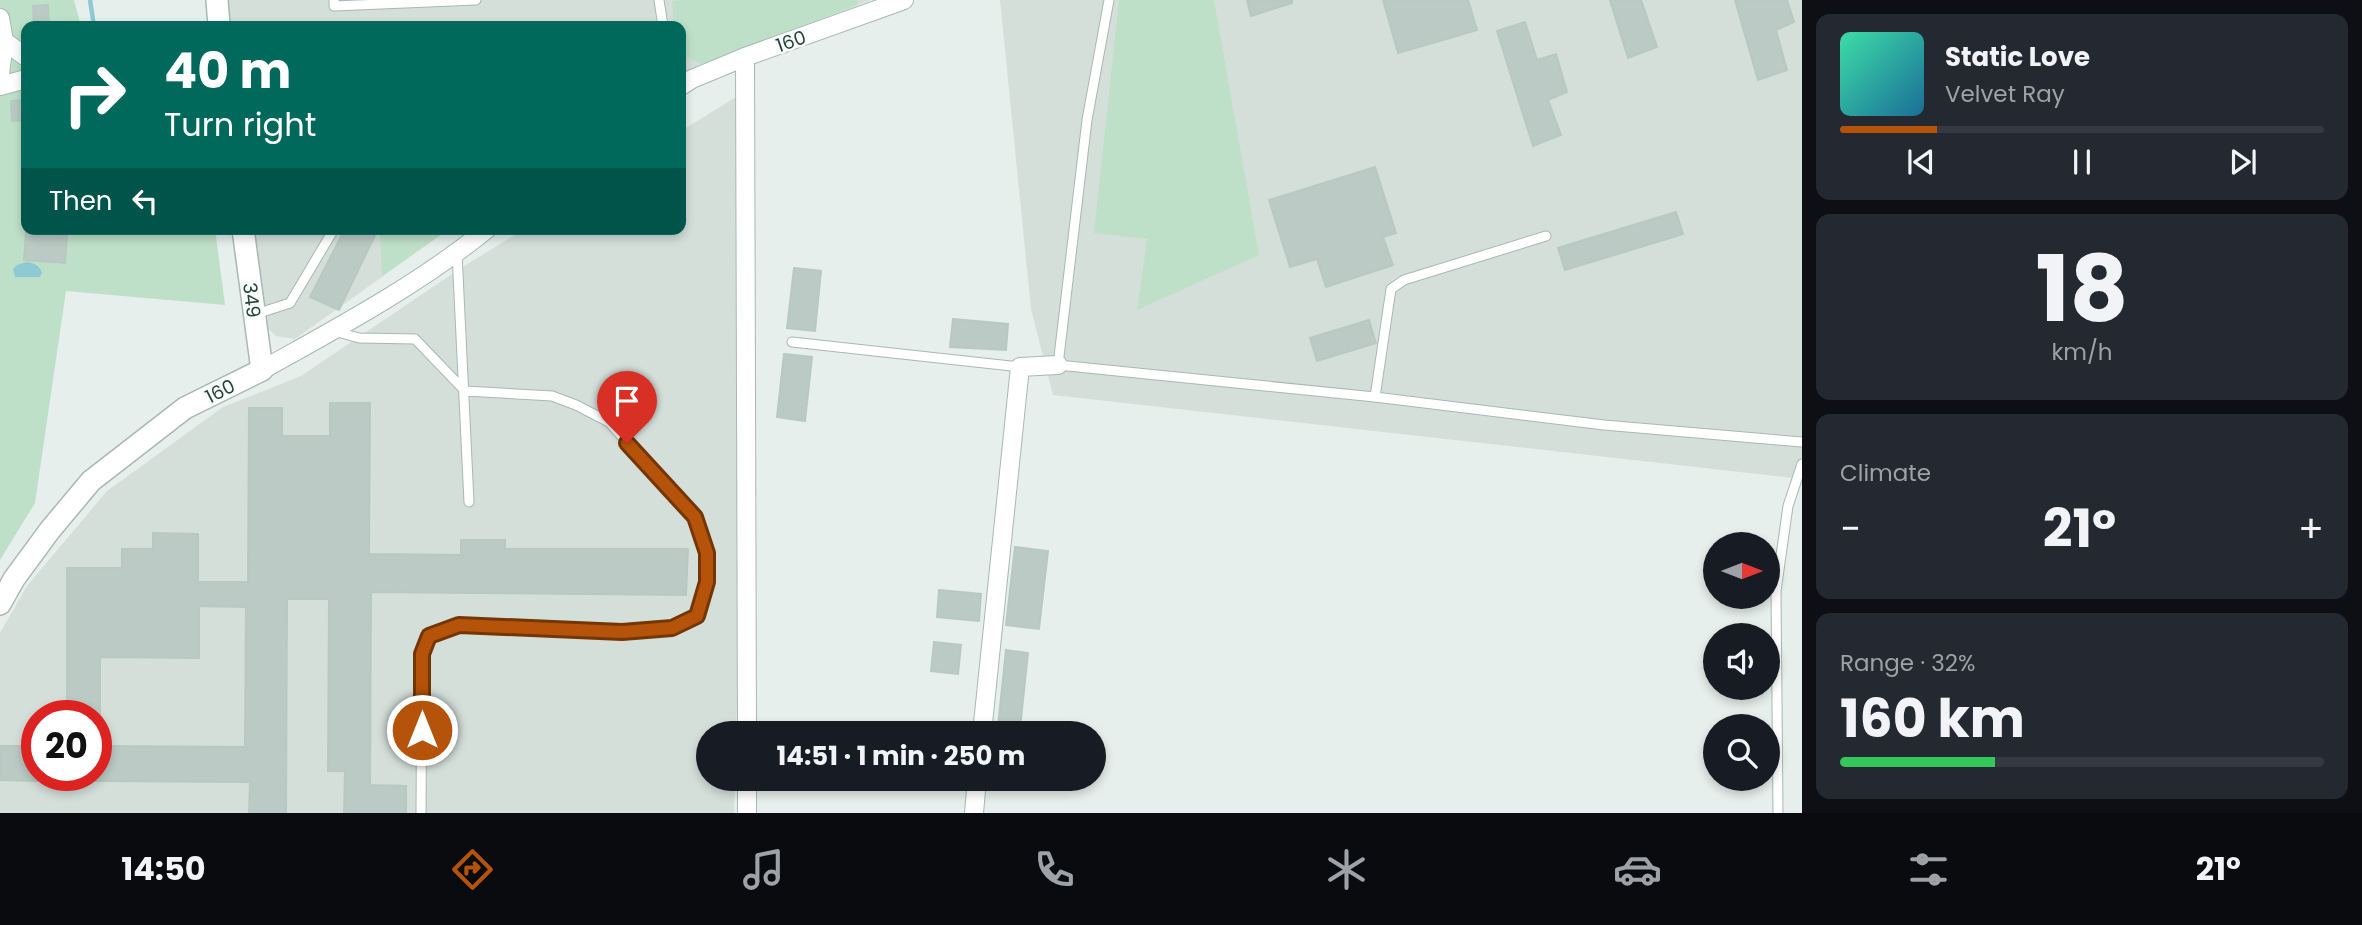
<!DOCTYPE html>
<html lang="en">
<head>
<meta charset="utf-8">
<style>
  body { margin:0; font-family:Poppins,sans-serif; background:#242831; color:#f1f3f6; height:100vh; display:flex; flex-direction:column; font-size:26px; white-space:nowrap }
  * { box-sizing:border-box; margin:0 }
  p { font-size:23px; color:#9ea1a6 }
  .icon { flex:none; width:38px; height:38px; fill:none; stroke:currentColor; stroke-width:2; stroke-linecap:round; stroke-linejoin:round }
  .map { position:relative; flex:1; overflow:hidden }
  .side { display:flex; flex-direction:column; gap:14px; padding:14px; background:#0d0f14; width:560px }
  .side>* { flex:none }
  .banner { position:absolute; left:21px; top:21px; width:665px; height:214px; border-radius:14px; box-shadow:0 4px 10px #0003; background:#00695c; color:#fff; overflow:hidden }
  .needle { width:46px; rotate:90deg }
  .buttons { position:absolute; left:1703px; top:532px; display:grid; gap:14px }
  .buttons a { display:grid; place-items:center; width:77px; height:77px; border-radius:50%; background:#171b24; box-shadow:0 4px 10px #0003; font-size:35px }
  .speed { position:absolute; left:21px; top:700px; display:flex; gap:14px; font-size:35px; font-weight:700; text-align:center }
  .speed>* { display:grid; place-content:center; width:91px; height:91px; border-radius:50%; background:#171b24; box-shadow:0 4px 10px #0003; line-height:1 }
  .speed .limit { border:10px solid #d22; background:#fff; color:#111 }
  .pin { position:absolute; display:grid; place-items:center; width:60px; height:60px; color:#fff; margin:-72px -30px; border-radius:50% 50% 50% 0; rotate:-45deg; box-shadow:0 0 7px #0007 }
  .pin .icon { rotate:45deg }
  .me { position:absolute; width:77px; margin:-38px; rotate:0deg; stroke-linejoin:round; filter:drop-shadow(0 0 5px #0008) }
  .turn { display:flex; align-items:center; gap:24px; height:147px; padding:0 28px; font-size:32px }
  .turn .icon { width:91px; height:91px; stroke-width:2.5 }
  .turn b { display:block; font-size:49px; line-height:60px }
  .then { display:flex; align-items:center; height:66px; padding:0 28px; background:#0003; gap:14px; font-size:26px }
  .big { font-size:52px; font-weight:700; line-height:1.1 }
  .side .widget { flex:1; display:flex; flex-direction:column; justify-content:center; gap:10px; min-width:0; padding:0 24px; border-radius:14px; background:#242831 }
  .side .dial { align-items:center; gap:0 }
  .dial b { font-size:91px; line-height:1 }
  .song { display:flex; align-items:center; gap:21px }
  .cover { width:84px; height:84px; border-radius:10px; background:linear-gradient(135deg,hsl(160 70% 55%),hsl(200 70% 35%)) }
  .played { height:7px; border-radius:4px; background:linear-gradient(90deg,#b45309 20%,#363941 20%) }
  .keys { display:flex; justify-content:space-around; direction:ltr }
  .heat { display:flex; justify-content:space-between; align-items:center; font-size:38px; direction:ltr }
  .charge { height:10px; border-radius:5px; background:linear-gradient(90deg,#34c759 32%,#363941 0) }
  .trip { position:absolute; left:696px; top:721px; width:410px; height:70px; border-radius:35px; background:#171b24; box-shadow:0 4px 10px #0003; font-weight:700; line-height:70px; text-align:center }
  .tab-bar { display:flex; height:112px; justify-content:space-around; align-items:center; background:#090b0e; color:#9ea1a6 }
  .tab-bar .icon { width:49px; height:49px }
  .tab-bar .selected { color:#b45309 }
  .tab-bar b { font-size:32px; color:#f1f3f6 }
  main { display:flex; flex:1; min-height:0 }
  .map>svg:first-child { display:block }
  .built { fill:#d4dfda; fill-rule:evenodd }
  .green { fill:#bfe0c8 }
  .water { fill:#8ec9d4 }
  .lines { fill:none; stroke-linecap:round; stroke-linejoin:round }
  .stream { stroke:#8ec9d4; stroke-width:4.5 }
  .building { fill:#bbcac4; stroke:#b8c9c2; stroke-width:2 }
  .service-casing { stroke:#a8b8b2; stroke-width:11 }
  .minor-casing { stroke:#a8b8b2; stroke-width:20 }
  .tertiary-casing { stroke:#a8b8b2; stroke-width:24 }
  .service { stroke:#fff; stroke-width:9 }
  .minor { stroke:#fff; stroke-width:18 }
  .tertiary { stroke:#fff; stroke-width:21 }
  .route-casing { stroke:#753606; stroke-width:18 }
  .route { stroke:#b45309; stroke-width:12 }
  .labels { text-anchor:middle; stroke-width:5; stroke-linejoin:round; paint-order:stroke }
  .street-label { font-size:19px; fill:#24423a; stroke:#f7fbf9 }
</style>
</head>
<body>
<main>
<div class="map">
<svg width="1802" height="813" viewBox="0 0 1802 813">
  <rect width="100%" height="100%" fill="#e6efeb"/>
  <g class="built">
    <path d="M220,0H871L701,64L681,76V26H221Z"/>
    <path d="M1000,0H1802V479L1053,395L1031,309Z"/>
    <path d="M736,97L739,640L736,733H709V779H735L734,813H0V633L27,586L107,491L223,407L301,376L458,270L524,229H681V131ZM37,716H96V775H37Z"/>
    <path d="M243,229H449L295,339L276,336L254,315Z"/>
  </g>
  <g class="green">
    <path d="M0,0H74L81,26H26V229H215L225,305L66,291L35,503L0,560Z"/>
    <path d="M684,0H857L858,5L701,64L681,54V26H674L672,1Z"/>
    <path d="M1119,0H1214L1259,255L1137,310L1147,239L1094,233Z"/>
    <path d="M380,229H449L382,276Z"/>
  </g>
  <path class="water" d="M27,262C34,263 40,266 42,273L40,277H15L13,269L17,265Z"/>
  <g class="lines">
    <path class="stream" d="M90,0L94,26"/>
  </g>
  <g class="building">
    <path d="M1247,0H1292V3L1251,16Z"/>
    <path d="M1383,0H1468L1477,30L1398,53Z"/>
    <path d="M1610,0H1641L1657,47L1628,58Z"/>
    <path d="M1735,0H1787L1794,22L1776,30L1787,70L1758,80Z"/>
    <path d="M48,5L49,26H34L33,6Z"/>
    <path d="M1525,22L1537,60L1556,54L1567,92L1548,100L1561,135L1533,146L1497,31Z"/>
    <path d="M26,100V120L12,121L11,101Z"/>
    <path d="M1375,167L1396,233L1383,237L1393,265L1326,287L1317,259L1290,267L1269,200Z"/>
    <path d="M1676,212L1683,234L1565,270L1558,248Z"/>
    <path d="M345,229H378L339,310L310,297Z"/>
    <path d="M26,232L67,235L65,263L24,260Z"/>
    <path d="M794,268L821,271L815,331L787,328Z"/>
    <path d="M953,319L1008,324L1006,350L950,347Z"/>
    <path d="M1369,320L1376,343L1317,361L1310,338Z"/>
    <path d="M784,354L812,357L805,421L777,417Z"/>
    <path d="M330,403H370L369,554L461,555V540H505V549H688L686,595L371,592L370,785L406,786V813H344L345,771H328L329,599H287L286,813H249L250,782L96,781V746L245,747L246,607L199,606V658L100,657V716H67V568H122V549H153V533L198,534V582H248L249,408H282V436H330Z"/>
    <path d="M1015,547L1048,551L1039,629L1006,625Z"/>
    <path d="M939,590L981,594L979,621L937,617Z"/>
    <path d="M934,642L961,645L958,674L931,671Z"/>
    <path d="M1006,650L1028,653L1020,728L998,726Z"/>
    <path d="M0,746H37V781L0,780Z"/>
  </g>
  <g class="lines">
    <g class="service-casing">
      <g id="service">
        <path d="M334,0V6L476,0"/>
        <path d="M659,0L663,26"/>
        <path d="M1109,0L1087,120L1058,365L1375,397L1604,425L1802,442"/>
        <path d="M457,253L469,502"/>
        <path d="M256,314L290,303L334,229"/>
        <path d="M334,331L359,338L415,339L465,391L552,396L576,405L609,422L694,517L707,553V582L697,616L672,628L622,632L459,625L429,637L422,654L421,813"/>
        <path d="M792,342L1020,367"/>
        <path d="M1375,397L1391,289L1404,280L1546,236"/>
        <path d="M1778,813L1776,591L1788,506L1802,464"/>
      </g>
    </g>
    <g class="minor-casing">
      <g id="minor">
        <path d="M0,18L4,41L0,74"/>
        <path d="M4,41L26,57"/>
        <path d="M745,57L747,733"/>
        <path d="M0,86L26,79"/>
        <path d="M681,86L692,79L745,57L904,0"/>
        <path d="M262,370C339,327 418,285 487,229"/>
        <path d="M982,733L1020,367L1058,365"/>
        <path d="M747,779V813"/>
        <path d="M974,813L977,779"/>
      </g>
    </g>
    <g class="tertiary-casing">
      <g id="tertiary">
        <path d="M217,0L219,26"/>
        <path d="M0,604L14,579L50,530L91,481L185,408L262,370L243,229"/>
      </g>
    </g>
    <use href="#service" class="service"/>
    <use href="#minor" class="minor"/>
    <use href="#tertiary" class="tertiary"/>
  </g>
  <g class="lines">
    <g class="route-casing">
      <path id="route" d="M422,730V654L429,636L459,625L622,632L672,628L697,616L707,582V553L695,517L627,443"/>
    </g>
    <use href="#route" class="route"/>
  </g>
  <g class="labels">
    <g class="street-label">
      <text transform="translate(791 41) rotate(-19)" y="7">160</text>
      <text transform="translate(252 300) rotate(83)" y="7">349</text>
      <text transform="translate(220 391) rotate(-27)" y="7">160</text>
    </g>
  </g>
</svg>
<div class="buttons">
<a><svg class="needle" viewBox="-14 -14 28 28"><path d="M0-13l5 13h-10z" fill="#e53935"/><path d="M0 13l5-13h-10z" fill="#9ea1a6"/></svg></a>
<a><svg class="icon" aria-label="sound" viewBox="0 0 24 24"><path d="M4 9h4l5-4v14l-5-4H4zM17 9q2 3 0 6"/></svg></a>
<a><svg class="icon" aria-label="search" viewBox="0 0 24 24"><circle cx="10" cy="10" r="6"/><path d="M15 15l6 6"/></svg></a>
</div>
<div class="speed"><div class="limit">20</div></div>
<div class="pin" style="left:627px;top:443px;background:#d93025"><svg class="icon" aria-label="arrive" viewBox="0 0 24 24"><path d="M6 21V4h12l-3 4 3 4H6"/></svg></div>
<svg class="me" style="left:422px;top:730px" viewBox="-20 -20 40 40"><circle r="17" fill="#b45309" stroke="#fff" stroke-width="3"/><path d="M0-11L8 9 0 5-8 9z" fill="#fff"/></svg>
<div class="trip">14:51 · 1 min · 250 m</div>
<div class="banner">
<div class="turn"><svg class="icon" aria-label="right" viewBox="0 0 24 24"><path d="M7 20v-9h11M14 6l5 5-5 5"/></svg><div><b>40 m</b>Turn right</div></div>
<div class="then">Then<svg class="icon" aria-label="left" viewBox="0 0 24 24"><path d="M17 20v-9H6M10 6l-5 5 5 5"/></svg></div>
</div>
</div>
<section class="side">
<div class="widget">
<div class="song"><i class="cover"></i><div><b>Static Love</b><p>Velvet Ray</p></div></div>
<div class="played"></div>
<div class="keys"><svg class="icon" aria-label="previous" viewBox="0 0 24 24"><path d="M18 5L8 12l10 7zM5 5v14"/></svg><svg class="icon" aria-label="pause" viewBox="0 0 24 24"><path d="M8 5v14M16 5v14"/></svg><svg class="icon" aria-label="next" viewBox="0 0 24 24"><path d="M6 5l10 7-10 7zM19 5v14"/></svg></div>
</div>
<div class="widget dial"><b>18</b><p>km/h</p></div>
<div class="widget"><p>Climate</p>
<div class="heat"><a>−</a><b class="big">21°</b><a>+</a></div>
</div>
<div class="widget"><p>Range · 32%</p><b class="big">160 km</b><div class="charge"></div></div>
</section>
</main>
<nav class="tab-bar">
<b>14:50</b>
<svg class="icon selected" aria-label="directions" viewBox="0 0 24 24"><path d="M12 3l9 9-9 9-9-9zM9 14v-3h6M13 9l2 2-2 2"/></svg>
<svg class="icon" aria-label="music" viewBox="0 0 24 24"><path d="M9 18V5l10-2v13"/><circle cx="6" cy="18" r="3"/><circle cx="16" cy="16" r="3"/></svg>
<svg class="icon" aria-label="phone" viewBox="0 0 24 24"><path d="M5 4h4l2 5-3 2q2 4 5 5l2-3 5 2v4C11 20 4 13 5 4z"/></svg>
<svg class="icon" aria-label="climate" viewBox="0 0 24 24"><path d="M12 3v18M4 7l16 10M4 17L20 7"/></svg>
<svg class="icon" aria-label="car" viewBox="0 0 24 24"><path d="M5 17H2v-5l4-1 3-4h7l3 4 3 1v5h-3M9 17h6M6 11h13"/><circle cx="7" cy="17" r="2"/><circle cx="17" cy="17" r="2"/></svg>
<svg class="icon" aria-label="filters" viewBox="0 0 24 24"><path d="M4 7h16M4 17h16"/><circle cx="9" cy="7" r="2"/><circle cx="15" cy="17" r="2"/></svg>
<b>21°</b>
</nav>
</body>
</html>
